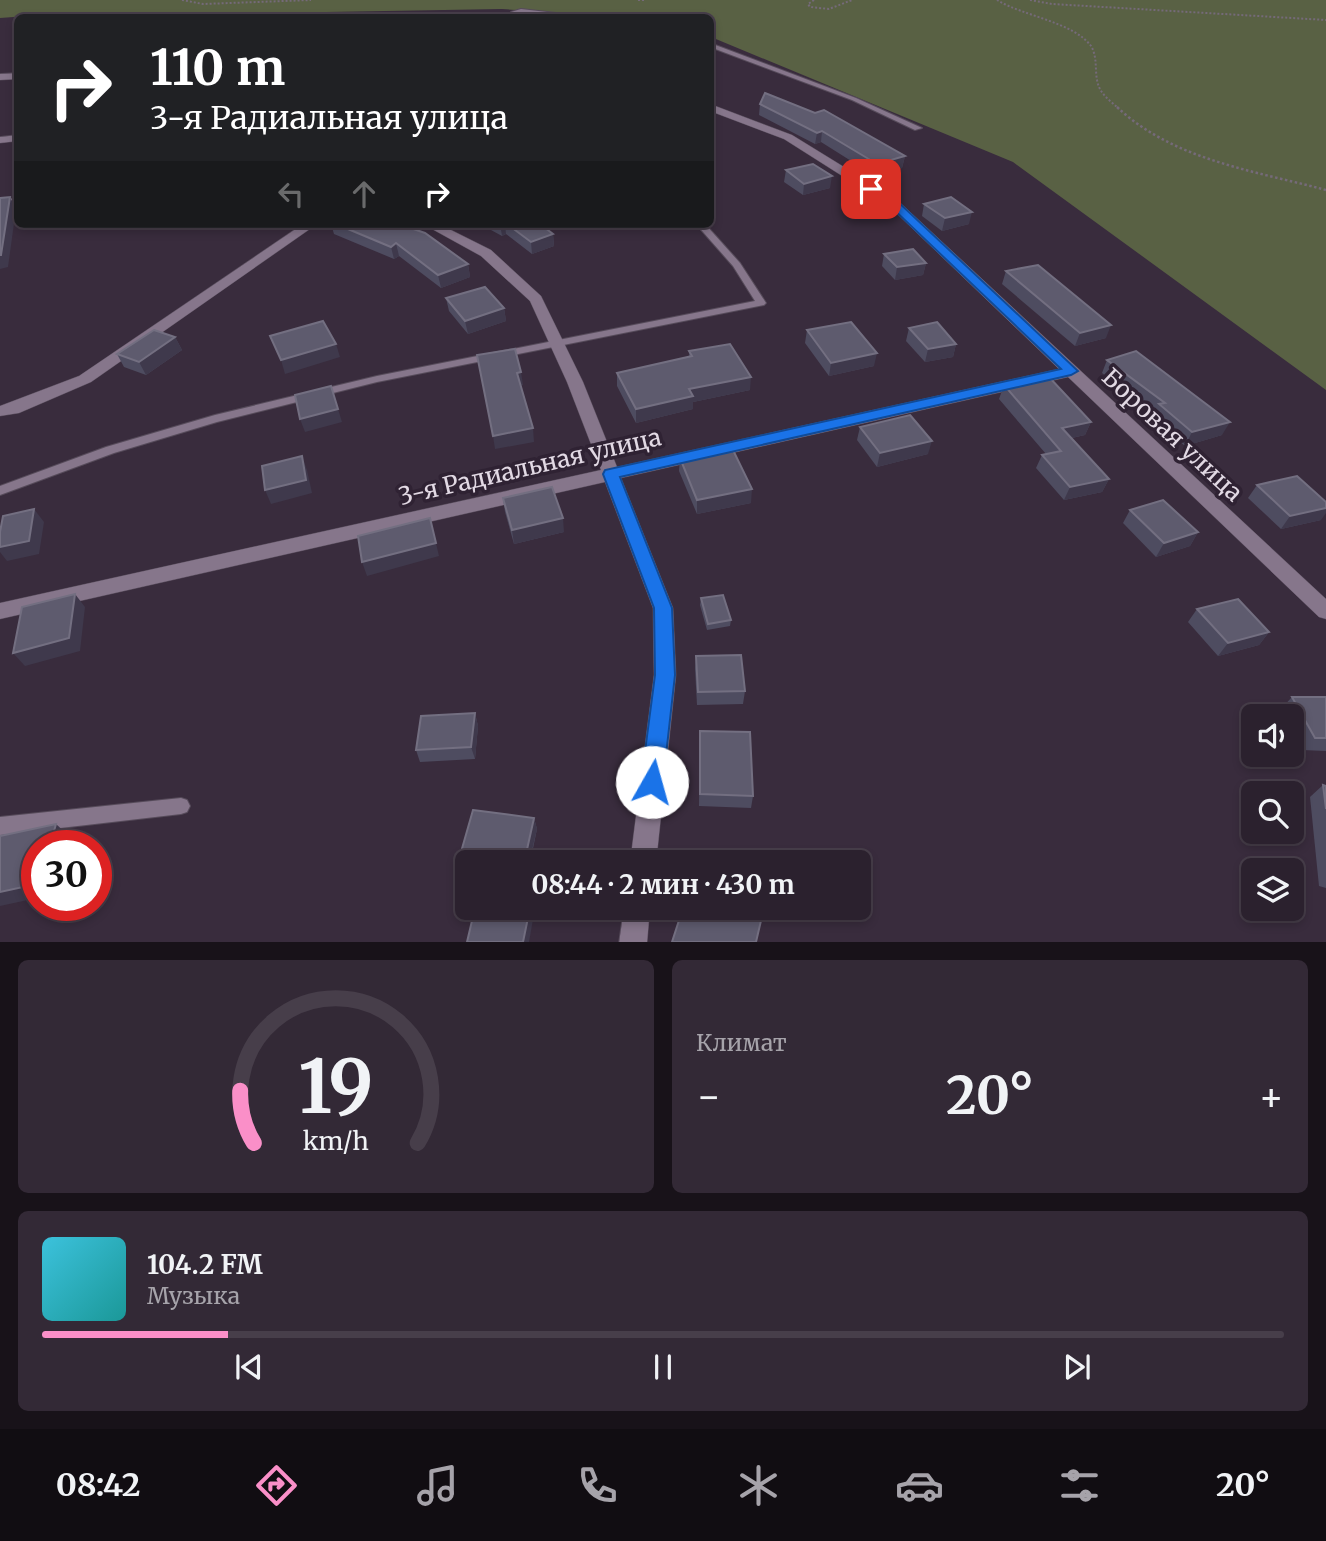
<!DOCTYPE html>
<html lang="ru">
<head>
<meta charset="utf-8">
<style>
  body { margin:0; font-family:Merriweather,serif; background:#332936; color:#f1f3f6; height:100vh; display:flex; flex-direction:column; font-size:26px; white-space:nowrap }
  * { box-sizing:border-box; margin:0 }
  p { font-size:23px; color:#a6a3aa }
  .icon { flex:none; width:38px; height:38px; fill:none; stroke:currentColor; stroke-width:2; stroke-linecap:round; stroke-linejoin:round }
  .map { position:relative; height:942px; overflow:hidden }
  .details { display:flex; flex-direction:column; gap:18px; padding:18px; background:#181219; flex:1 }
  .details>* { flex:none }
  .top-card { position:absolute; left:14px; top:14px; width:700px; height:214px; border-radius:10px; box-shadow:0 4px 10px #0003,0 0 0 2px #473e4a; background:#202124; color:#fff; overflow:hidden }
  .tools { position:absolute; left:1241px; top:704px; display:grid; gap:14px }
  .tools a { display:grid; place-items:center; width:63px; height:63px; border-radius:10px; background:#2b212e; box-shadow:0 4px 10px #0003,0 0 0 2px #473e4a; font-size:35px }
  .speed { position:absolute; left:21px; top:830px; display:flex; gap:14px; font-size:35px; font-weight:700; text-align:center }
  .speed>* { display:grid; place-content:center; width:91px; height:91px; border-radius:50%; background:#2b212e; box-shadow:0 4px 10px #0003,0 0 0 2px #473e4a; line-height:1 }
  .speed .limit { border:10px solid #d22; background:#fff; color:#111 }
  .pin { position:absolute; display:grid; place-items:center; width:60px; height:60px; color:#fff; margin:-30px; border-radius:14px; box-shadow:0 4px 10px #0006 }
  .me { position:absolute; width:77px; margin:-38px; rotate:7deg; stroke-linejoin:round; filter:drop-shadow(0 0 5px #0008) }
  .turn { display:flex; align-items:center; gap:24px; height:147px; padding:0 21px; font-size:32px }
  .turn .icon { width:91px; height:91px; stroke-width:2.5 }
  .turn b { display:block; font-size:49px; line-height:60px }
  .lanes { display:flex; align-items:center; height:66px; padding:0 21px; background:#0003; justify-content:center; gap:35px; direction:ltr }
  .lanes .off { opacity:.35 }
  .big { font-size:52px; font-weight:700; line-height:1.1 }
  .details .widget { flex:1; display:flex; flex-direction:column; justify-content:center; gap:10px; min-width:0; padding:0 24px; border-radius:10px; background:#332936 }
  .details .dial { align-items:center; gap:0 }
  .dial svg { height:182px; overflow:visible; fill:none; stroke:#473e4a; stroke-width:7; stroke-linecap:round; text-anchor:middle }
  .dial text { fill:#f1f3f6; stroke:none }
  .song { display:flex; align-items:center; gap:21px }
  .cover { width:84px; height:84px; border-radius:10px; background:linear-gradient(135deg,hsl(190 70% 55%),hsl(180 70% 35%)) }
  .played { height:7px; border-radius:4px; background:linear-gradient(90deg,#fa8fc8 15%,#473e4a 15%) }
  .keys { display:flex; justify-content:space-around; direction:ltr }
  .heat { display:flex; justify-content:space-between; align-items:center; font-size:38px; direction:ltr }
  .details .tiles { flex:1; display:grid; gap:18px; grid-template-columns:1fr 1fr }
  .widget:last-child { grid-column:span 2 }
  .trip { position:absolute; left:455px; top:850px; width:416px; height:70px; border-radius:10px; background:#2b212e; box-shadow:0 4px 10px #0003,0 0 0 2px #473e4a; font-weight:700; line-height:70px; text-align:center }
  .tab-bar { display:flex; height:112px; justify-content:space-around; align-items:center; background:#110d12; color:#a6a3aa }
  .tab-bar .icon { width:49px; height:49px }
  .tab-bar .current { color:#fa8fc8 }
  .tab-bar b { font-size:32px; color:#f1f3f6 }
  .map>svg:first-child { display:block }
  .forest { fill:#596144 }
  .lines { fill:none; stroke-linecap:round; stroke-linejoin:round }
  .lane-casing { stroke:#564b5a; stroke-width:2 }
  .street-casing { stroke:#564b5a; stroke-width:1 }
  .path-far1 { stroke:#756a79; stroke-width:2; stroke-dasharray:2 2; stroke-linecap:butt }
  .path { stroke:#756a79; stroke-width:2.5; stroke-dasharray:2.5 2.5; stroke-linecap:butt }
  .lane { fill:#86768b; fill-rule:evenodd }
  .street { fill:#86768b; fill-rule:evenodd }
  .wall { fill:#4e4c60 }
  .shaded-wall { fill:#3f394c }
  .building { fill:#5e5b6e; stroke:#736f81; stroke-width:2 }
  .route { fill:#1a73e8; stroke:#114b97; stroke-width:2 }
  .labels { text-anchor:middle; stroke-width:7; stroke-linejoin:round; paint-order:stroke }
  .street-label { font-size:24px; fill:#e2d9e4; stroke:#2f2233 }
</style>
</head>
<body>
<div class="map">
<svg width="1326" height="943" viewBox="0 0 1326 943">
  <rect width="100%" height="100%" fill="#392c3d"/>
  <path class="forest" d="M0,0H1326V390L1013,162L711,37L710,18L618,17L502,9L210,14L197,18L41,17V15L0,18Z"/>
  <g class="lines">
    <g class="lane-casing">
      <g id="lane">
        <path d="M521,9L582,16L585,18H563L521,13L515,14L513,18H507L511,12Z"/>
        <path d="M710,43L856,98L922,128L915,130L852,100L710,47Z"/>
        <path d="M696,224H705L740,263L766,303L764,305L377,382L217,422L114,453L0,495V486L106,447L215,415L377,376L755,301L733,266Z"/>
        <path d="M181,798L187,800L190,806L187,812L181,814L0,835V817Z"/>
      </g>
    </g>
    <g class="street-casing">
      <g id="street">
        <path d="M18,73V79L0,80V74Z"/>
        <path d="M710,104L792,135L896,199L1326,599V619L1319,617L1068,377L621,478L673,608L676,675L656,863H630L654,675L653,608L605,482L0,619V603L601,470L567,382L530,301L481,256L423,224H439L491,250L541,296L583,382L617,467L1059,369L888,205L784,139L710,111Z"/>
        <path d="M18,135V141L0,143V137Z"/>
        <path d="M18,198V206L0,208V200Z"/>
        <path d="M303,224H317L91,382L19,413L0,416V406L79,376Z"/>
        <path d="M624,908H650L647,943H619Z"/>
      </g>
    </g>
    <g class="path-far1">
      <path d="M182,0L203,4L311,0"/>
      <path d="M638,0H646"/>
      <path d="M814,0L808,4L810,7L829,9L852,0"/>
      <path d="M997,0C1023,16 1073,22 1091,46C1099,59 1093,76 1100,89C1104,97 1113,103 1119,109"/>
      <path d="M1030,0L1052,4L1326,20"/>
    </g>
    <path class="path" d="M1117,107C1173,160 1255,171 1326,190"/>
    <use href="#lane" class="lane"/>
    <use href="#street" class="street"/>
  </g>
  <g class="wall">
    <path d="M760,104L905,156L902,168L875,176L821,142L815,144L759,115Z"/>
    <path d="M786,170L830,188L803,195L784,182Z"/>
    <path d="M924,204L969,224L942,231L922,216Z"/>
    <path d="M331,224H399L468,264L470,277L441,288L399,256L394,259L334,234Z"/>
    <path d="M480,224H540L553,234L554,246L532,254L506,234L502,236Z"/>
    <path d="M884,254L926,263L923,275L895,280L882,266Z"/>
    <path d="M1006,271L1106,338L1075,346L1002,284Z"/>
    <path d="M446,298L504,308L506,321L468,334L449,311Z"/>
    <path d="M909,328L956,344L953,357L925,362L906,341Z"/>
    <path d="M807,330L874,366L829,376L805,343Z"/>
    <path d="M175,337L182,350L146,375L124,367L117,354Z"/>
    <path d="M689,351L750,390L693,402V409L636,423L617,386V373L689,357Z"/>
    <path d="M1107,360L1222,435L1185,446L1153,418L1155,413L1102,373Z"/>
    <path d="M1004,385L1091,422L1085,435L1072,438L1109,479L1102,492L1064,500L1036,468L1042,455L1046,454L999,399Z"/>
    <path d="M860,427L928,454L877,467L857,440Z"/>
    <path d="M680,458L751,503L697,514L679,471Z"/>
    <path d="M1257,485L1321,520L1281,529L1248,498Z"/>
    <path d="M503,498L564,532L514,544L505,512Z"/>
    <path d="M1130,510L1198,532L1190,546L1156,557L1123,523Z"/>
    <path d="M701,598L731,620L730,626L707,630L700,605Z"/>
    <path d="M1197,609L1269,632L1259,645L1218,656L1188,622Z"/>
    <path d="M696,656L745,691L743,704L697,705L695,669Z"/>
    <path d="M1292,697H1326V751L1302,750L1292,731V716H1284L1280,710Z"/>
    <path d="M475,713L478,726L475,759L420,762L416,750Z"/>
    <path d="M700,731L753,796L751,808L699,806Z"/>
    <path d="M1323,785L1326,786V888L1319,886L1310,797Z"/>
    <path d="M534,818L537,829L530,863H467V878L461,877L457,866Z"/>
  </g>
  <g class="shaded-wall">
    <path d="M822,131L821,142L815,144L817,133Z"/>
    <path d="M905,156L902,168L875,176L877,164Z"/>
    <path d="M714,163V175L710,176V164Z"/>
    <path d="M832,176L830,188L803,195L804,184Z"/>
    <path d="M10,197L16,209L8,267L0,269V255Z"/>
    <path d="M972,212L969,224L942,231L945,218Z"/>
    <path d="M500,224H505L506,234L502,236Z"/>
    <path d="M553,234L554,246L532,254L531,242Z"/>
    <path d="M396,243L399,256L394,259L391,247Z"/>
    <path d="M926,263L923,275L895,280L897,267Z"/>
    <path d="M468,264L470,277L441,288L438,275Z"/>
    <path d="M504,308L506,321L468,334L465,321Z"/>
    <path d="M1111,325L1106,338L1075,346L1080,333Z"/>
    <path d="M175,337L182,350L146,375L139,362Z"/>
    <path d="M336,344L340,357L285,374L281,360Z"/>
    <path d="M956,344L953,357L925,362L928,349Z"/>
    <path d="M877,353L874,366L829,376L831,363Z"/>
    <path d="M521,372L523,385L519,386L517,373Z"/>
    <path d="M751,377L750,390L693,402V409L636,423V409L689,389Z"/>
    <path d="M331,386L342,422L305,432L300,419Z"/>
    <path d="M1091,422L1085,435L1057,441L1062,428Z"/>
    <path d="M1230,422L1222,435L1185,446L1192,432Z"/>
    <path d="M533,428L534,442L495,449L493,436Z"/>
    <path d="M932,441L928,454L877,467L880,453Z"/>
    <path d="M302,456L307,470L312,493L271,504L265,490Z"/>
    <path d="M1109,479L1102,492L1064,500L1070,487Z"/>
    <path d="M752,489L751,503L697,514V500Z"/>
    <path d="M1326,508V513L1321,520L1281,529L1290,516Z"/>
    <path d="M34,509L44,522L39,554L7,561L0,552V547Z"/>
    <path d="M430,518L439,556L367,576L362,562Z"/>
    <path d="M563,518L564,532L514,544L512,530Z"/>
    <path d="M1198,532L1190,546L1156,557L1164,543Z"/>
    <path d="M75,594L85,607L80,651L25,666L13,653Z"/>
    <path d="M1269,632L1259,645L1218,656L1228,643Z"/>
    <path d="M475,713L478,726L475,759L471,747Z"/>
    <path d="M534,818L537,829L529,863H524Z"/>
    <path d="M56,824L68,835L66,845H50Z"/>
    <path d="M37,884V898L0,906V892Z"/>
    <path d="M530,908H535L529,942H523Z"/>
  </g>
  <g class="building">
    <path d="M765,93L815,113L824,110L905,156L877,164L822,131L817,133L760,104Z"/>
    <path d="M813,164L832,176L804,184L786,170Z"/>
    <path d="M10,197L1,255H0V198Z"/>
    <path d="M951,197L972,212L945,218L924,204Z"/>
    <path d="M336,224H399L425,233L468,264L438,275L396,243L391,247Z"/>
    <path d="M507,224H540L553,234L531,242Z"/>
    <path d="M913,249L926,263L897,267L884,254Z"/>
    <path d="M1038,265L1111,325L1080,333L1006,271Z"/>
    <path d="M485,287L504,308L465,321L446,298Z"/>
    <path d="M323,321L336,344L281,360L270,336Z"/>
    <path d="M851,322L877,353L831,363L807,330Z"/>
    <path d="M937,322L956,344L928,349L909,328Z"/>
    <path d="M154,330L175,337L139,362L117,354Z"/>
    <path d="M730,344L751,377L689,389L693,396L636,409L617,373L692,356L689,351Z"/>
    <path d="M515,349L521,372L517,373L533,428L493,436L477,355Z"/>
    <path d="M1136,351L1230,422L1192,432L1159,404L1165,403L1107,360Z"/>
    <path d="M1049,377L1091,422L1062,428L1109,479L1070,487L1042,455L1061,451L1004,385Z"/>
    <path d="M331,386L338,409L300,419L295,395Z"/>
    <path d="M910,415L932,441L880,453L860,427Z"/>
    <path d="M732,448L752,489L697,500L680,458Z"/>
    <path d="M302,456L306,480L265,490L262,466Z"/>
    <path d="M1297,476L1326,502V508L1290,516L1257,485Z"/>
    <path d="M552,487L563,518L512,530L503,498Z"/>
    <path d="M1163,500L1198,532L1164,543L1130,510Z"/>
    <path d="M34,509L29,541L0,547V532L3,516Z"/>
    <path d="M430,518L436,543L362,562L358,536Z"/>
    <path d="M75,594L69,638L13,653L22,607Z"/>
    <path d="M723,595L731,620L708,624L701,598Z"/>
    <path d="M1238,599L1269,632L1228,643L1197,609Z"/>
    <path d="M741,655L745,691L698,692L696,656Z"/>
    <path d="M1292,697H1326V738H1315Z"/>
    <path d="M475,713L471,747L416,750L421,716Z"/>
    <path d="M700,731L750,732L753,796L700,794Z"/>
    <path d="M1323,785L1326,786V809Z"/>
    <path d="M473,810L534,818L524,863H467V867L457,866Z"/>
    <path d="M56,824L50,845H37V884L0,892V836Z"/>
    <path d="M700,855L723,863H698Z"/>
    <path d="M475,908H530L523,942H467Z"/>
    <path d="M683,908H764L756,942H672Z"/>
  </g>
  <path class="route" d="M871,186L895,199L1078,371L1071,375L620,477L672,608L675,675L663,782L660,790L652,793L645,790L641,782L655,675L654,608L603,474L605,470L1061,369L888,204L867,191L865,189Z"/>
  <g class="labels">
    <g class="street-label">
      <text transform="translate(1172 435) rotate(43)" y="8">Боровая улица</text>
      <text transform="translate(530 467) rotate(-13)" y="8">3-я Радиальная улица</text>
    </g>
  </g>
</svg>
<div class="tools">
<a><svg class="icon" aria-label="sound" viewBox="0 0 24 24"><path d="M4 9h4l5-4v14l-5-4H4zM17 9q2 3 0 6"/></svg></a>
<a><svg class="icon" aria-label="search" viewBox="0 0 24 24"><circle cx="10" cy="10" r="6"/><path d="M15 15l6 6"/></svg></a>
<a><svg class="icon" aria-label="layers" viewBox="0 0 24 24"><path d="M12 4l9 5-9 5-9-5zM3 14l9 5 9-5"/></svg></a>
</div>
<div class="speed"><div class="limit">30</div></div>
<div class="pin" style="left:871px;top:189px;background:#d93025"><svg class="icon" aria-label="arrive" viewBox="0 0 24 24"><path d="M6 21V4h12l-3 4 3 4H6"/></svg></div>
<svg class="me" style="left:652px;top:782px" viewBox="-20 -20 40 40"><circle r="19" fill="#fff"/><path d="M0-13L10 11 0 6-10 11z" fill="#1a73e8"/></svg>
<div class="trip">08:44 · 2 мин · 430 m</div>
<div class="top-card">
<div class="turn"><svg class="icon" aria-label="right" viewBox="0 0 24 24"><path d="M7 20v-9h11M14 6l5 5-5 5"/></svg><div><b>110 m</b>3-я Радиальная улица</div></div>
<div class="lanes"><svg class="icon off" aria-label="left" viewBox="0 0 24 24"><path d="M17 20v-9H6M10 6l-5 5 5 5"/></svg><svg class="icon off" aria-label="ahead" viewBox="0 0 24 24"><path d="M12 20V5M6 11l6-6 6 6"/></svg><svg class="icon" aria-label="right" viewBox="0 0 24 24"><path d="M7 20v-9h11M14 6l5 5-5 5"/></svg></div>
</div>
</div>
<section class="details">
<div class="tiles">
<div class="widget dial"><svg viewBox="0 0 100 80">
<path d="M14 69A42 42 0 1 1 86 69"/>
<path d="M14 69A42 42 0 0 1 8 46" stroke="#fa8fc8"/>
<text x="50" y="56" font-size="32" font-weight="700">19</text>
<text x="50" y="72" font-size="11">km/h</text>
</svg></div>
<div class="widget"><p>Климат</p>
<div class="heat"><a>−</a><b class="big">20°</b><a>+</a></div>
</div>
<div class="widget">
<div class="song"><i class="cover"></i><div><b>104.2 FM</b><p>Музыка</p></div></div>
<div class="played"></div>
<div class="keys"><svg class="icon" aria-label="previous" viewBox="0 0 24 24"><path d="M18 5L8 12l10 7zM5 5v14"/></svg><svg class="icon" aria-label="pause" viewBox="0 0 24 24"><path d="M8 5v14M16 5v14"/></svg><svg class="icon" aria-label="next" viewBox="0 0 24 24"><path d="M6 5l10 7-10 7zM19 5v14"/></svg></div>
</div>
</div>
</section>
<nav class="tab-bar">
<b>08:42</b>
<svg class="icon current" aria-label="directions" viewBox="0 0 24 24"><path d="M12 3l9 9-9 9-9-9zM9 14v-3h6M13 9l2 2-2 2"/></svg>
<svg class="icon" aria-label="music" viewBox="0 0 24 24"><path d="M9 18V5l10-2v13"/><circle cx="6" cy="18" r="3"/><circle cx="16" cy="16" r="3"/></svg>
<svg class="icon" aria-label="phone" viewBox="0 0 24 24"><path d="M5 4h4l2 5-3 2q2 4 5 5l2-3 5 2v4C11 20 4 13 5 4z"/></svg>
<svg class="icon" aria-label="climate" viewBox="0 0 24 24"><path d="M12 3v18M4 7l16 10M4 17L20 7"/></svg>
<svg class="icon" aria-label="car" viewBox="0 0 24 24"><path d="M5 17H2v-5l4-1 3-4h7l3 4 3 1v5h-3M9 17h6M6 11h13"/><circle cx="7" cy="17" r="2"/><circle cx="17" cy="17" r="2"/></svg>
<svg class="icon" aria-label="filters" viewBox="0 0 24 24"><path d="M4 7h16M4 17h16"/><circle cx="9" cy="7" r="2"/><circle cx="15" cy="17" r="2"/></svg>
<b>20°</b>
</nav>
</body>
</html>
